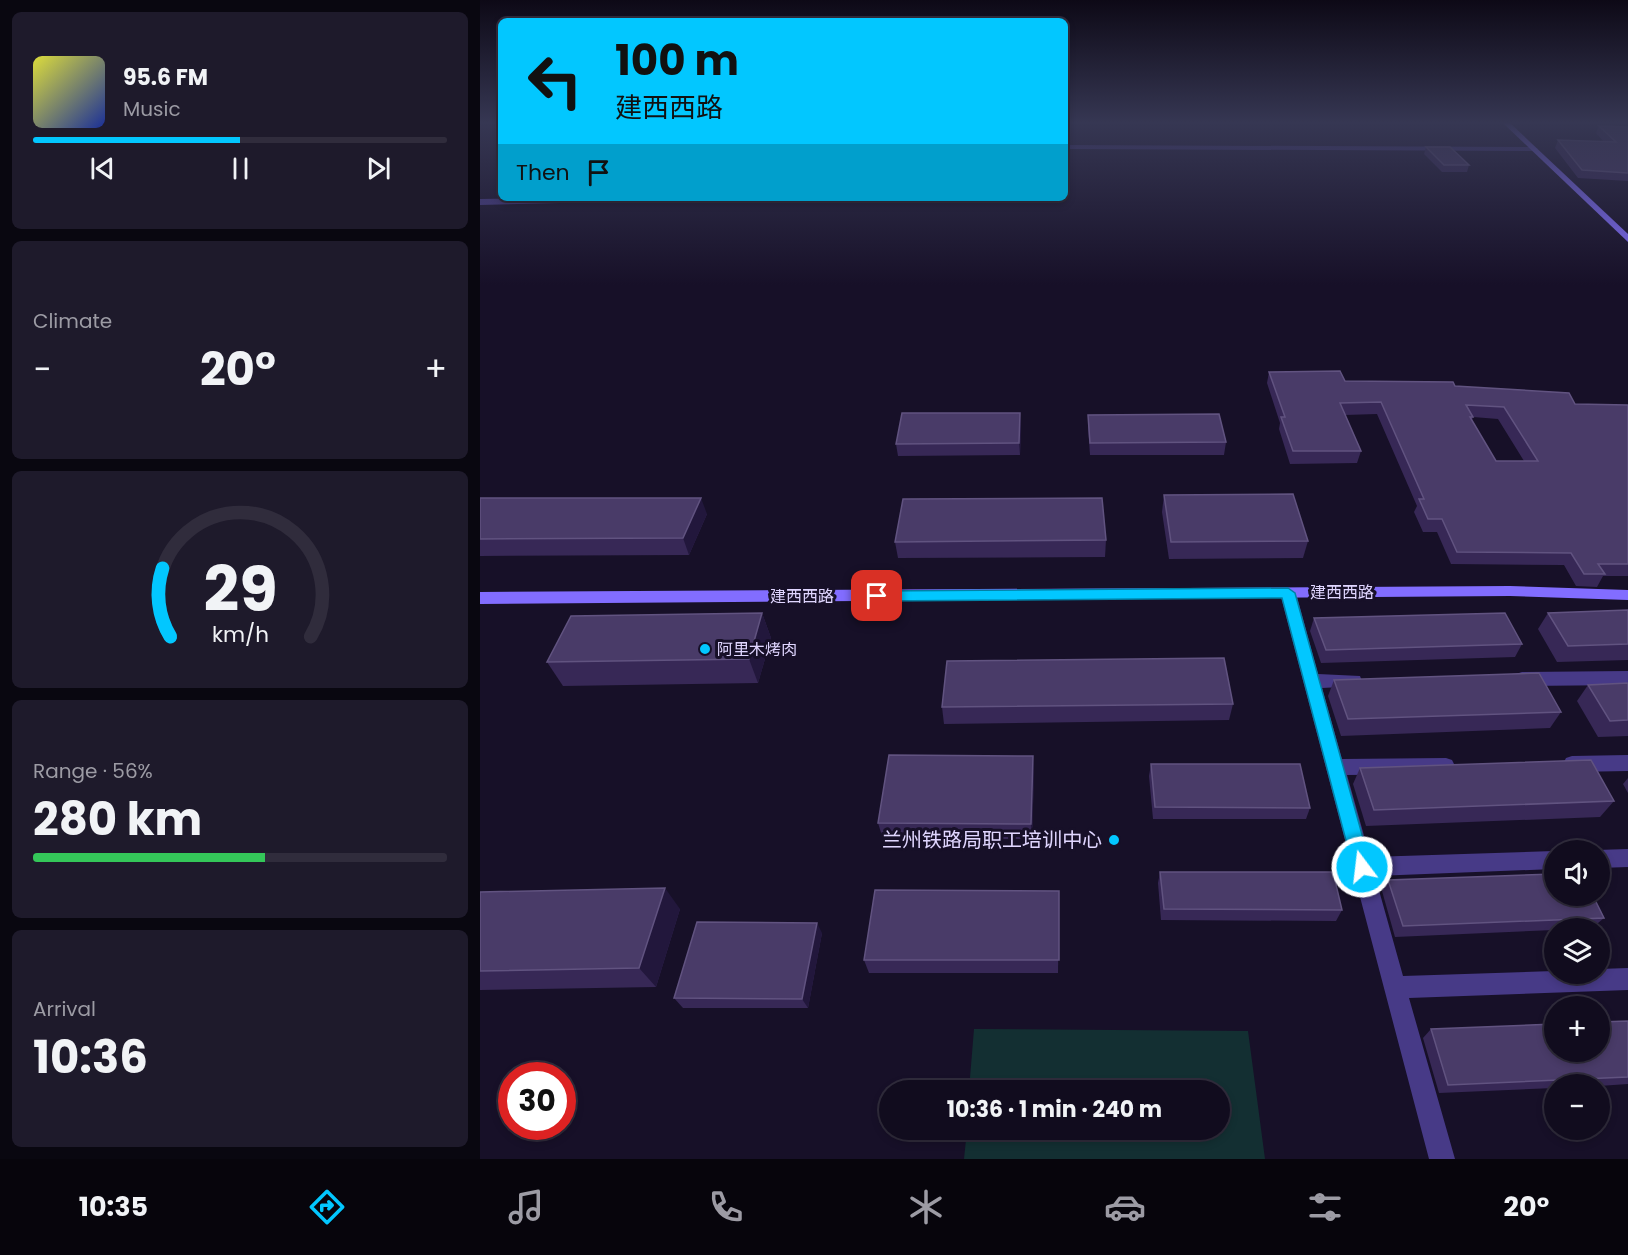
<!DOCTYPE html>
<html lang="en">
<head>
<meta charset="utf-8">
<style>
  body { margin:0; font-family:Poppins,"Noto Sans SC",sans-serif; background:#1e1a2b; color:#f1f3f6; height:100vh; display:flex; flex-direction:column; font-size:22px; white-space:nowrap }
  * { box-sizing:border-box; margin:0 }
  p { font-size:20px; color:#9c9ba4 }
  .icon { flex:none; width:33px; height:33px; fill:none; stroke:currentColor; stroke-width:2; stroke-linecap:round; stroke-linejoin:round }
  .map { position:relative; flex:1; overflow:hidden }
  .sheet { display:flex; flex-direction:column; gap:12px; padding:12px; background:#090710; width:480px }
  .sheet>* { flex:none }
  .guide { position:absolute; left:18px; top:18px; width:570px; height:183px; border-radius:9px; box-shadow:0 3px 9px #0003,0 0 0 2px #302c3c; background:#02c7ff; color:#111; overflow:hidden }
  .tools { position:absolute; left:1064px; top:840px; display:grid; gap:12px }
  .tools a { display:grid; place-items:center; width:66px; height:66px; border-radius:50%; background:#110c1e; box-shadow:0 3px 9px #0003,0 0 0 2px #302c3c; font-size:30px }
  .speed { position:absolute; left:18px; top:1062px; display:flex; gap:12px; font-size:30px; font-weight:700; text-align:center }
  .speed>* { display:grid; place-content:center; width:78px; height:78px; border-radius:50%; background:#110c1e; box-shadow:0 3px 9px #0003,0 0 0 2px #302c3c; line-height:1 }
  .speed .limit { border:9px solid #d22; background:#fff; color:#111 }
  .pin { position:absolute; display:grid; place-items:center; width:51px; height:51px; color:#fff; margin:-26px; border-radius:12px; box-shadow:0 3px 9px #0006 }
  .me { position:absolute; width:66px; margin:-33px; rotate:345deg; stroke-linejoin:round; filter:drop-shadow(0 0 4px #0008) }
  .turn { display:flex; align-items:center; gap:21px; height:126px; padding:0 18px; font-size:27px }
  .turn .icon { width:78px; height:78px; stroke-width:2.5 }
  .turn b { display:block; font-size:42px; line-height:51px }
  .then { display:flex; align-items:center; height:57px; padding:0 18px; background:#0003; gap:12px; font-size:22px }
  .big { font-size:45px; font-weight:700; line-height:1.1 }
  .sheet .widget { flex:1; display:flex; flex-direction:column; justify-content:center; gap:9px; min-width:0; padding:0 21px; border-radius:9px; background:#1e1a2b }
  .sheet .dial { align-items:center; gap:0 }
  .dial svg { height:156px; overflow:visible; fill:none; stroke:#302c3c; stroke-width:7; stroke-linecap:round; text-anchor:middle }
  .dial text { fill:#f1f3f6; stroke:none }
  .song { display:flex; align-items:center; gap:18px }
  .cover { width:72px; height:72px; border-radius:9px; background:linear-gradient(135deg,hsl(60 70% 55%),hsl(230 70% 35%)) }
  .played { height:6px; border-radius:3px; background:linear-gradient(90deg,#02c7ff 50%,#302c3c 50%) }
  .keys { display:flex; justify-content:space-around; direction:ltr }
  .heat { display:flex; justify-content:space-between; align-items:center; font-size:33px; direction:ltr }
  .charge { height:9px; border-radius:4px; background:linear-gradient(90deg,#34c759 56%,#302c3c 0) }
  .trip { position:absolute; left:399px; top:1080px; width:351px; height:60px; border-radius:30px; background:#110c1e; box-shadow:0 3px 9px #0003,0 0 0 2px #302c3c; font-weight:700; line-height:60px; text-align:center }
  .tab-bar { display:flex; height:96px; justify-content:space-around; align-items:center; background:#07050c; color:#9c9ba4 }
  .tab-bar .icon { width:42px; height:42px }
  .tab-bar .on { color:#02c7ff }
  .tab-bar b { font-size:27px; color:#f1f3f6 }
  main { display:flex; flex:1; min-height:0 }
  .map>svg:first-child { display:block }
  .green { fill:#132f32 }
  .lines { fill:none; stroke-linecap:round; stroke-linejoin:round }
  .street { fill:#473a87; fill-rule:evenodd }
  .secondary { fill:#826dff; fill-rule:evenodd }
  .wall { fill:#372856; fill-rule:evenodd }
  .shaded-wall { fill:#22173c }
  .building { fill:#493b68; stroke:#615380; stroke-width:1.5; fill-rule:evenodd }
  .route { fill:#02c7ff; stroke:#0181a6; stroke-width:1.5 }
  .poi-dot { fill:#02c7ff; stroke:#171028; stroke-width:2 }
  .labels { text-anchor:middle; stroke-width:6; stroke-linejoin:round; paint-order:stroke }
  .street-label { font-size:16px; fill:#e0d6ff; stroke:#171028 }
  .poi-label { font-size:16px; fill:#e0d6ff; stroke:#171028; text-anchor:start }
  .near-poi-label { font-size:20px; fill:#e0d6ff; stroke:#171028; text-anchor:end }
</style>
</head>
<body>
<main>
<section class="sheet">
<div class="widget">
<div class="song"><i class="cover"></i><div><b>95.6 FM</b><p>Music</p></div></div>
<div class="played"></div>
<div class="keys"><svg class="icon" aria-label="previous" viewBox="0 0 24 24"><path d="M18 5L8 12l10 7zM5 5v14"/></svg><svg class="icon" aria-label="pause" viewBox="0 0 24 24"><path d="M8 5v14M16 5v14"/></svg><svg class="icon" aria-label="next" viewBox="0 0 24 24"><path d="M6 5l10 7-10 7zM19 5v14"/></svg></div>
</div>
<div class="widget"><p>Climate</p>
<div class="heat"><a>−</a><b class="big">20°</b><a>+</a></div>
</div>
<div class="widget dial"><svg viewBox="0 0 100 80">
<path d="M14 69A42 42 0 1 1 86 69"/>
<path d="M14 69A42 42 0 0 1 10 34" stroke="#02c7ff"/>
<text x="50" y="56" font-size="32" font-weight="700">29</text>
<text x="50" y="72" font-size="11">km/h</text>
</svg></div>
<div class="widget"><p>Range · 56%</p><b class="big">280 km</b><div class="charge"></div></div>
<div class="widget"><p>Arrival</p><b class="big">10:36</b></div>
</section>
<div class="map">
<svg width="1148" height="1159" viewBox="0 0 1148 1159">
  <rect width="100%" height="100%" fill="#171028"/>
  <path class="green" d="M494,1029L768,1031L785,1159H484L487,1130H740V1090H489Z"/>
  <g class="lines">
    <g class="street">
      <path d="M585,145L1054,147L1058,149L1054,151L585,149Z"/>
      <path d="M76,198H207L203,200L0,205V199Z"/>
      <path d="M808,588L813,589L816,593L838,674L880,676L882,681L880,686L842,688L862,759L966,758L972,760L975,766L972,772L966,774L867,775L890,857L1074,851V869L895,876L923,976L1074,971V974H1119V969L1148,968V990L929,998L975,1159H949L800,593L803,589Z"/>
      <path d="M1148,671V685L1042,686L1036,684L1034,679L1036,674L1042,672Z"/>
      <path d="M1148,755V771L1092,772L1086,770L1083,764L1086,758L1092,756Z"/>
      <path d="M1148,849V867L1119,868V850H1117Z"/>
    </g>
    <g class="secondary">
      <path d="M1023,123H1030L1148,234V242Z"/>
      <path d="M1030,586L1148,590V600L1030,596L0,604V592Z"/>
    </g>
  </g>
  <g class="wall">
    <path d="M1119,126L1148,127V181L1098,178L1075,148L1078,140L1124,142L1116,133Z"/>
    <path d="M946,147L989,165L987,172H962L944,154Z"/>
    <path d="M789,372L865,381L975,386L1095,404L1148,405V576H1123L1117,587L1096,586L1084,565L971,564L957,532H943L934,512L937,506L897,414L865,415L881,451L877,463L810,464L799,429L800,423L787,383ZM993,417L1018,419L1044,461H1016L992,420Z"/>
    <path d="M608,415L746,442L744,455H610L608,427Z"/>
    <path d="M541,425L540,455L418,456L416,444Z"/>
    <path d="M684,495L828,541L823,558L689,559L682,512Z"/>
    <path d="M0,498L227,514L209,555L0,556Z"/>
    <path d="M626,540L625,557L418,558L415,542Z"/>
    <path d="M1148,610V660L1077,662L1058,629L1068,613Z"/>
    <path d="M282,613L291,638L278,683L83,686L67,662Z"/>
    <path d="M834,618L1042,644L1035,657L841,663L830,631Z"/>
    <path d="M854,680L1081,712L1070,728L861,736L848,696Z"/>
    <path d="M1148,683V736L1118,737L1097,701L1108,685Z"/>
    <path d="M753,704L749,720L464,724L462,707Z"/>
    <path d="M671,764L830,808L826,819H673L669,776Z"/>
    <path d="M880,768L1134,801L1120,817L886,826L873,784Z"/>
    <path d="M554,772L552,839H403L398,823Z"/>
    <path d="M1148,778V793L1143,784Z"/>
    <path d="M680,872L862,910L856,921L681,920L678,883Z"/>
    <path d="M908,880L1124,918L1112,928H1074V930L915,937L902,891Z"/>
    <path d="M579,891L578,973H389L384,960Z"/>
    <path d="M0,892L200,909L176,987L0,990Z"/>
    <path d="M342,933L328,1008H203L194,998Z"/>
    <path d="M1148,1021V1084L1119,1086V1084H1074V1088L959,1093L943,1038L951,1029Z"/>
  </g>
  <g class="shaded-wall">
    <path d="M540,413L541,425L540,455L539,443Z"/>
    <path d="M221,498L227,514L209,555L203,538Z"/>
    <path d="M282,613L291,638L278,683L269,659Z"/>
    <path d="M553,756L554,772L552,839L551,824Z"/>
    <path d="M185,888L200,909L176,987L159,968Z"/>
    <path d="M337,923L342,933L328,1008L322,999Z"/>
  </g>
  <g class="building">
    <path d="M1119,126L1148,127V173L1102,170L1078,140L1136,142Z"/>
    <path d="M946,147H970L989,165H964Z"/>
    <path d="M860,371L865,381L973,382L975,386L1089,393L1095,404L1148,405V564H1118L1125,574H1104L1091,553L977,552L962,519H948L939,499H944L901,402L860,403L881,451H813L801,417H805L789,372ZM986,405L1024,407L1058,461H1016L990,417H993Z"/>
    <path d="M422,413H540L539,443L416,444Z"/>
    <path d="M739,414L746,442L610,443L608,415Z"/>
    <path d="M813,494L828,541L691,542L684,495Z"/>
    <path d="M0,498H221L203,538L0,539Z"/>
    <path d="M622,498L626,540L415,542L423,499Z"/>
    <path d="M1148,610V644L1088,646L1068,613Z"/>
    <path d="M282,613L269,659L67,662L91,616Z"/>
    <path d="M1025,613L1042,644L846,650L834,618Z"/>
    <path d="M744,658L753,704L462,707L467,661Z"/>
    <path d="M1059,673L1081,712L868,719L854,680Z"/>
    <path d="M1148,683V720L1130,721L1108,685Z"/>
    <path d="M409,755L553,756L551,824L398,823Z"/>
    <path d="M1111,760L1134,801L894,810L880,768Z"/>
    <path d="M671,764H820L830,808L675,807Z"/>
    <path d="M680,872H853L862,910L684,909Z"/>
    <path d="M1074,874V896H1113L1124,918L923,926L908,880Z"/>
    <path d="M185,888L159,968L0,971V892Z"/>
    <path d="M395,890L579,891V960H384Z"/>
    <path d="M217,922L337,923L322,999L194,998Z"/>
    <path d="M1148,1021V1077L968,1085L951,1029L1074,1024V1052H1119V1022Z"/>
  </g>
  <linearGradient id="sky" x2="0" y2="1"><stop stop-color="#0d0916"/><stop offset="0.43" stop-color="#363753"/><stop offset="1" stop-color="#363753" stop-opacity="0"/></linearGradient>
  <rect width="1148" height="285" fill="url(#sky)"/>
  <path class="route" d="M808,588L815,593L891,867L889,873L882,875L876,873L873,867L802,598L397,601L390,596L397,591Z"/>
  <g class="poi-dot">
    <circle cx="225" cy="649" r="6"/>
    <circle cx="634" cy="840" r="6"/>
  </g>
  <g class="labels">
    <g class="street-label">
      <text x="862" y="598">建西西路</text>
      <text x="322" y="602">建西西路</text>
    </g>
    <g class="poi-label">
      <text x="237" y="655">阿里木烤肉</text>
    </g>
    <g class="near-poi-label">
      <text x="622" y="847">兰州铁路局职工培训中心</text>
    </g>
  </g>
</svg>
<div class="tools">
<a><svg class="icon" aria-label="sound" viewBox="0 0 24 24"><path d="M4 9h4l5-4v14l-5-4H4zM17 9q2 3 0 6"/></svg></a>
<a><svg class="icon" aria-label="layers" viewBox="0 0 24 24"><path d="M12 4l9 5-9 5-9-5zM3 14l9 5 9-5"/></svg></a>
<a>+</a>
<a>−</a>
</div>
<div class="speed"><div class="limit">30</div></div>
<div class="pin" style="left:397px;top:596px;background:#d93025"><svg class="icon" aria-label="arrive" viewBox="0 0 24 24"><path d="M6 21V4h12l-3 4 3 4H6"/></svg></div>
<svg class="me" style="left:882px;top:867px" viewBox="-20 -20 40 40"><circle r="17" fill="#02c7ff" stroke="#fff" stroke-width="3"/><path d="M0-11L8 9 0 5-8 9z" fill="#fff"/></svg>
<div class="trip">10:36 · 1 min · 240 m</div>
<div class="guide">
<div class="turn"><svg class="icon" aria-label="left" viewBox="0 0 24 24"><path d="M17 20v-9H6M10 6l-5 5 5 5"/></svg><div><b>100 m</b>建西西路</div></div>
<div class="then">Then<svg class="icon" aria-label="arrive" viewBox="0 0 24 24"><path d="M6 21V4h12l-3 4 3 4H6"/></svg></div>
</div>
</div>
</main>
<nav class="tab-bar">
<b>10:35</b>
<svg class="icon on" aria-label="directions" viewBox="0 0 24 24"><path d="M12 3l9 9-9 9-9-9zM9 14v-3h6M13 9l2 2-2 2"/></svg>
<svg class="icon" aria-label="music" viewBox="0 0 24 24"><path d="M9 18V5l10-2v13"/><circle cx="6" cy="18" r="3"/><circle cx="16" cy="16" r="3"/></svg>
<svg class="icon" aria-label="phone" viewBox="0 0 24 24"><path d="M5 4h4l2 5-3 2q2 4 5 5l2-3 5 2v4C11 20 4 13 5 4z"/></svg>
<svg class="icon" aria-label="climate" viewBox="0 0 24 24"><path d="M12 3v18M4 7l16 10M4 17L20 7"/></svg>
<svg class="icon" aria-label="car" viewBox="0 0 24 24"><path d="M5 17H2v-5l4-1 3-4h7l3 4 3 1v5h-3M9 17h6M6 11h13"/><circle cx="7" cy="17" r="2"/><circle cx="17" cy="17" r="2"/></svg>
<svg class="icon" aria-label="filters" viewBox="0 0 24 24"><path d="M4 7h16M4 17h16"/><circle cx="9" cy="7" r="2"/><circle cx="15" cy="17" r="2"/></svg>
<b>20°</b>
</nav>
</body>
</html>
